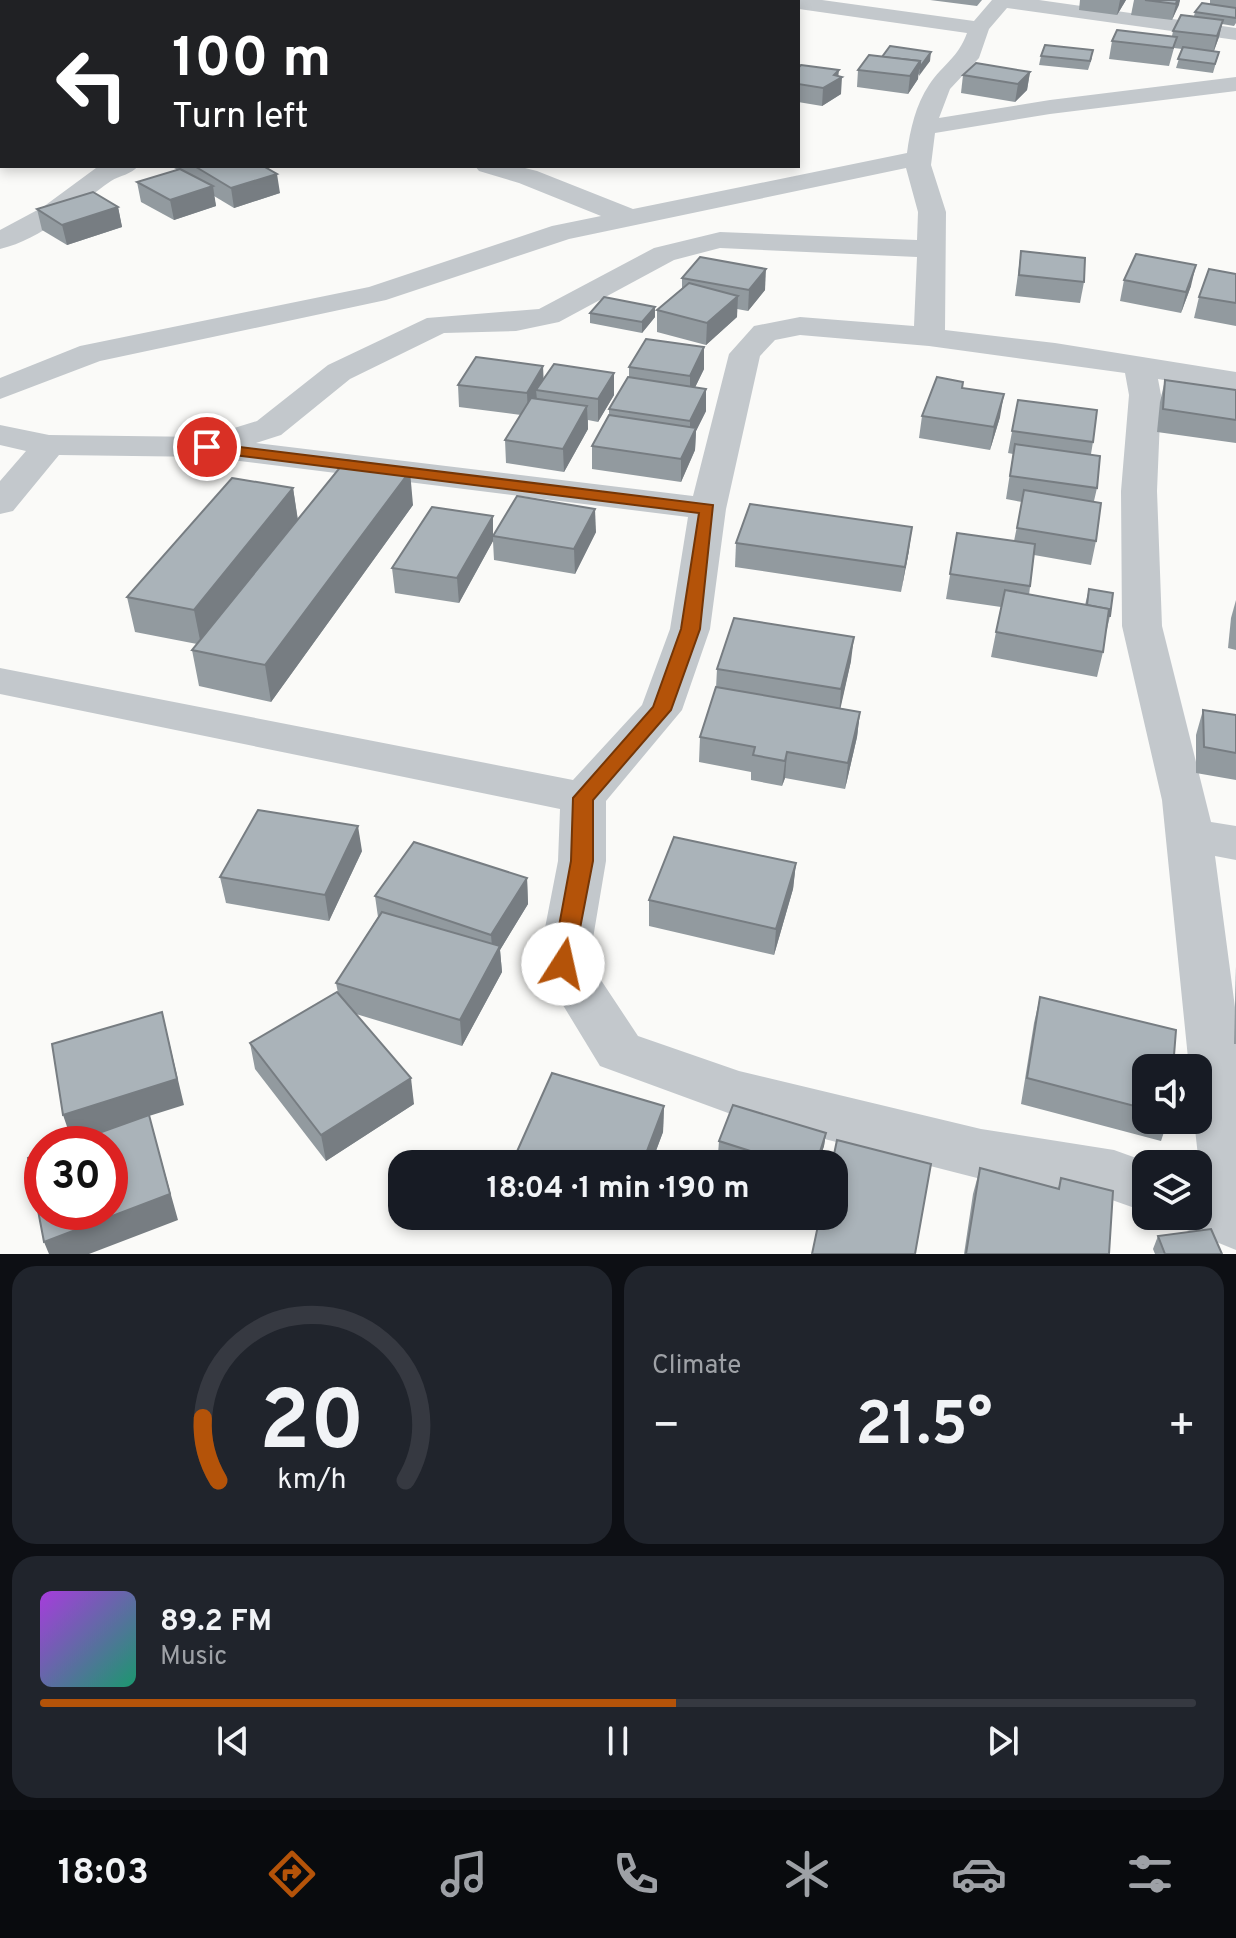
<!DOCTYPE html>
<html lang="en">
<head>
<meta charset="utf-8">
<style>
  body { margin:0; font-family:Overpass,sans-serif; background:#20242c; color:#f1f3f6; height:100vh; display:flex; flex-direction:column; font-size:30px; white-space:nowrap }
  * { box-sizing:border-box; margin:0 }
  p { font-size:26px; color:#9ea1a6 }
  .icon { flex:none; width:44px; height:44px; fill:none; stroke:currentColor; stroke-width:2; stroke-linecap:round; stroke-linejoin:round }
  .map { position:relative; height:1254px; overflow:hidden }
  .drawer { display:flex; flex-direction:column; gap:12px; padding:12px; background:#0d0f14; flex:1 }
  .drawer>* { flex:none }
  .top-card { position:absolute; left:0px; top:0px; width:800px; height:168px; box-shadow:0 4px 12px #0003; background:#202124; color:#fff; overflow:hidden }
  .tools { position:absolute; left:1132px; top:1054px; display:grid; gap:16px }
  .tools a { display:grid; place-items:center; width:80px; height:80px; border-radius:16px; background:#171b24; box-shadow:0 4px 12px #0003; font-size:40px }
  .speed { position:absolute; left:24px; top:1126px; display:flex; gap:16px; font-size:40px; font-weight:700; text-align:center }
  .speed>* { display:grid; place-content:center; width:104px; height:104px; border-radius:50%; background:#171b24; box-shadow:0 4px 12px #0003; line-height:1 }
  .speed .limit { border:12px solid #d22; background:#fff; color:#111 }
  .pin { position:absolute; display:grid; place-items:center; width:68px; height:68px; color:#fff; margin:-34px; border:4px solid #fff; border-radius:50%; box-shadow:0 2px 8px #0007 }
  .me { position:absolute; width:88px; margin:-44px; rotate:10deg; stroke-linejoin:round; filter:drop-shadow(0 0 6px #0008) }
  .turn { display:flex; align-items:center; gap:28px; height:168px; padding:0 40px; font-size:36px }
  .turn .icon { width:104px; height:104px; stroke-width:2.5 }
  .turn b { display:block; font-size:56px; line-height:68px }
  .big { font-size:60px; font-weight:700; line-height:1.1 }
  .drawer .widget { flex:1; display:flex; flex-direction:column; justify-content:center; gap:12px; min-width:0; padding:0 28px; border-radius:24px; background:#20242c }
  .drawer .dial { align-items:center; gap:0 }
  .dial svg { height:208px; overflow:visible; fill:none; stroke:#363941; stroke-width:7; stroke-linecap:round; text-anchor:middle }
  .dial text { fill:#f1f3f6; stroke:none }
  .song { display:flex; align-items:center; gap:24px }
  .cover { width:96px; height:96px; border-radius:12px; background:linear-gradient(135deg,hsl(280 70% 55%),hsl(160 70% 35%)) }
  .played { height:8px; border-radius:4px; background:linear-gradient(90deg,#b45309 55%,#363941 55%) }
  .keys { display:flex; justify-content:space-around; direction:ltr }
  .heat { display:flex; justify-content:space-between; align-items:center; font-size:44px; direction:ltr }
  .drawer .tiles { flex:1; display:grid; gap:12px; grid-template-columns:1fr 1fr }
  .widget:last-child { grid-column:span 2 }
  .trip { position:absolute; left:388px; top:1150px; width:460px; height:80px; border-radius:24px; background:#171b24; box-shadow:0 4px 12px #0003; font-weight:700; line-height:80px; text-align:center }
  .menu { display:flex; height:128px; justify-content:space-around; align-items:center; background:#090b0e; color:#9ea1a6 }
  .menu .icon { width:56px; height:56px }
  .menu .active { color:#b45309 }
  .menu b { font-size:36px; color:#f1f3f6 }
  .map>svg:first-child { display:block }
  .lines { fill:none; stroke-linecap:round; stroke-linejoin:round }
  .minor { fill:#c3c8cc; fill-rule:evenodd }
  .wall { fill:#929a9f }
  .shaded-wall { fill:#777d82 }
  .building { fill:#aab3b9; stroke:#777d82; stroke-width:2 }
  .route { fill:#b45309; stroke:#753606; stroke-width:2 }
</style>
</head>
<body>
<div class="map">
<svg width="1236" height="1254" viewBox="0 0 1236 1254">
  <rect width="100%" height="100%" fill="#fafaf8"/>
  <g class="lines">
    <g class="minor">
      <path d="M791,0H822L974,21L992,0H1039L1236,28V40L1007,8L989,29L979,58L950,89L939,118L1050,100L1236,77V91L1050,114L935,133L931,165L946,212L945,330L1055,343L1236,372V392L1158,379L1161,395L1157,491L1162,626L1211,822L1236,826V860L1215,856L1236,1015V1250L1177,1226L1173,1216H1198V1182L1201,1183L1194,1120H1198V1068H1189L1162,800L1122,626L1121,491L1129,395L1125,373L929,346L800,335L775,340L760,356L726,509L710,629L682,710L606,801V861L589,962L638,1036L739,1071L981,1129L1114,1150L1153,1164H1146V1212L1112,1200L981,1179L739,1117L600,1066L538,964L558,861L560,809L0,694V668L573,780L642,705L670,629L688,517L207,457L59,455L13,511L0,514V481L26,451L0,445V425L49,435L205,437L257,421L328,365L427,318L539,309L654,248L720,232L917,240L918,212L906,168L569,239L386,300L100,361L0,399V378L80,346L369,287L552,226L601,216L519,183L479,171L475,166H517L537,171L633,209L907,153C910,130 916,104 929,85C943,64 958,58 967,33L799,9L798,2ZM720,248L917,257L914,326L800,317L754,326L729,354L693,496L256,443L281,435L350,379L444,333L516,331L559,322L674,260Z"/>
      <path d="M138,166C131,175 120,175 111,181C76,205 43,239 0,249V230L43,207L96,168Z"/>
    </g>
  </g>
  <g class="wall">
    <rect x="635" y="0" width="131" height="2"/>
    <path d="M930,0H982L977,6Z"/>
    <path d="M1080,0H1126L1117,15L1079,10Z"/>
    <path d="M1134,0H1180L1172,20L1131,15Z"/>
    <path d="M1210,0H1236V23L1234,26L1222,24L1219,37L1214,51L1219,52L1213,73L1176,68L1182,49L1174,48L1169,66L1109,59L1112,41L1172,36L1173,31L1194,16L1195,12L1210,4Z"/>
    <path d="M1041,56L1092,58L1088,70L1039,65Z"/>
    <path d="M930,61L918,75V79L908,94L857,87L858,70Z"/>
    <path d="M798,68L841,94L822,106L798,102Z"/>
    <path d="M1030,72L1027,90L1015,102L961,93L963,75Z"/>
    <path d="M170,166H263L280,193L234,208L214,196L216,206L174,220L141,202L137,182L178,170Z"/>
    <path d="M118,207L122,227L67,245L42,230L37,209Z"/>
    <path d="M1021,251L1084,282L1080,303L1015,296Z"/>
    <path d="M1236,274V326L1194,318L1199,297Z"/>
    <path d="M682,278L765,290L748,311L737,309V317L706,345L657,332V310L682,290Z"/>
    <path d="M1124,280L1191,286L1181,313L1120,301Z"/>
    <path d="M655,307V317L642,333L590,323V313Z"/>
    <path d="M629,367L704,369L695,387L706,411L696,431L695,450L681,482L592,469V446L609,415V409L629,378Z"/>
    <path d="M543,380L614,395L598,422L588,420V429L564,472L506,463L505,440L521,415L459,407L458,385Z"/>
    <path d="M1165,380L1236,390V443L1157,432L1160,402Z"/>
    <path d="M963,382V388L1000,417L990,450L919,438L922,416Z"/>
    <path d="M1018,400L1093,442L1091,454L1097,488L1094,501L1096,541L1091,565L1034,555L1029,595L1085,605L1089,589L1110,616L1107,629H1106L1103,652L1097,677L991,657L1001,607L946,599L957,533L1014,541L1022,502L1006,499L1013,454L1008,453Z"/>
    <path d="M293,488L298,520L413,505L271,702L199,686L192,650L197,644L135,632L127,597Z"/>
    <path d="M596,532L575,574L494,560L493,541L459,603L395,593L392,568L494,535Z"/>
    <path d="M736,543L909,550L901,592L735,567Z"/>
    <path d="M1236,600V650L1228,648L1231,618Z"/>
    <path d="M851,661L840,708L860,712L857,737L845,789L785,778L782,786L751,780V772L699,762L700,737L716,688L717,669Z"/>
    <path d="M1203,710L1236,715V780L1196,773V735Z"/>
    <path d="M362,851L329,921L226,903L220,877Z"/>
    <path d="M796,863L793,889L774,955L649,926V900Z"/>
    <path d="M527,878L528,904L500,950L502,972L462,1046L356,1014L414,1104L326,1161L255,1069L250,1043L338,993L336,983L378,917L375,896Z"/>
    <path d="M1236,966V1044H1234Z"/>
    <path d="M1040,997L1146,1068V1120H1168L1161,1141L1021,1104L1034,1023Z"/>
    <path d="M664,1106L663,1132L651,1164H515V1156Z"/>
    <path d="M826,1133L824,1146L818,1164H748L718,1154L719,1141Z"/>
    <path d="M980,1168L1058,1189L1061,1178L1109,1254H964L973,1194Z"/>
    <path d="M1158,1236L1222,1254H1155L1153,1249Z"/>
  </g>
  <g class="shaded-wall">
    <path d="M667,0H691L687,2H667Z"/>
    <path d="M1120,0H1126L1117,15Z"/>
    <path d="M1177,0H1180L1179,5L1172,20Z"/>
    <path d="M1223,20L1219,37L1213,53L1217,36Z"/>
    <path d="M931,52L930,61L919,76L920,67Z"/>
    <path d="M920,61L918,79L908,94L910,76Z"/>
    <path d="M839,70L838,79L842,77L841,94L822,106L823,88Z"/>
    <path d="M1030,72L1027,90L1015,102L1018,84Z"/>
    <path d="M277,174L280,193L234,208L231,188Z"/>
    <path d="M213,186L216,206L174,220L170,200Z"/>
    <path d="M118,207L122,227L67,245L62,225Z"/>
    <path d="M1196,265L1191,286L1181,313L1186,292Z"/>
    <path d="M766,269L765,290L748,311L749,290Z"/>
    <path d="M738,296L737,317L706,345L707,323Z"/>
    <path d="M655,307V317L642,333V322Z"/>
    <path d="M704,347V369L690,398V376Z"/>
    <path d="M543,366L544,388L536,390L537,400L528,416L527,393Z"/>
    <path d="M614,373V395L598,422V399Z"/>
    <path d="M706,389V411L696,431L695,450L681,482V459L690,441V421Z"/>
    <path d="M1004,394L1000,417L990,450L994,427Z"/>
    <path d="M587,406L588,429L564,472L563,449Z"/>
    <path d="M410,471L413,505L271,702L265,665Z"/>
    <path d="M293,488L298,522L201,645L194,610Z"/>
    <path d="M595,509L596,532L575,574L574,549Z"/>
    <path d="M493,516V541L459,603L457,578Z"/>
    <path d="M912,527L909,550L901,592L905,567Z"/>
    <path d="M854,637L851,661L839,715L841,689Z"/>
    <path d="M860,712L857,737L845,789L848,763Z"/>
    <path d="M787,752L785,778L782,786L785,761Z"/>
    <path d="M358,826L362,851L329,921L325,895Z"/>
    <path d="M796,863L793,889L774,955L776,929Z"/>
    <path d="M527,878L528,904L500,950L502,972L462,1046L460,1020L493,958L491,935Z"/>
    <path d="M162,1012L184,1105L149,1116L178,1220L89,1254H49L44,1242L149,1117L72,1141L63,1115Z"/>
    <path d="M411,1078L414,1104L326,1161L321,1135Z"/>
    <path d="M664,1106L663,1132L651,1164H642Z"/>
    <path d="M826,1133L824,1146L818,1164H816Z"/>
  </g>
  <g class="building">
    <path d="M685,0H707L703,2H682Z"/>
    <path d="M707,0H766L763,2H703Z"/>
    <path d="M1145,0H1177L1176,4Z"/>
    <path d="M1202,3L1236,8V18L1195,12Z"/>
    <path d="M1181,15L1223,20L1217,36L1173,31Z"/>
    <path d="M1117,30L1177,37L1173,48L1112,41Z"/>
    <path d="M1045,45L1093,50L1090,61L1041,56Z"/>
    <path d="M890,46L931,52L920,67V61L882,57Z"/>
    <path d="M1183,47L1219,52L1215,64L1178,59Z"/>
    <path d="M869,55L920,61L910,76L858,70Z"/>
    <path d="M976,63L1030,72L1018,84L963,75Z"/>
    <path d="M801,65L839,70L834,75L842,77L823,88L798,84V68Z"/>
    <path d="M200,166H263L277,174L231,188L196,167Z"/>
    <path d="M180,169L213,186L170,200L137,182Z"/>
    <path d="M93,192L118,207L62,225L37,209Z"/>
    <path d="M1021,251L1085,258L1084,282L1019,275Z"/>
    <path d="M1136,254L1196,265L1186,292L1124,280Z"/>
    <path d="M700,257L766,269L749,290L682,278Z"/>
    <path d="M1209,269L1236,274V303L1199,297Z"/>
    <path d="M689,283L738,296L707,323L657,310Z"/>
    <path d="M604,297L655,307L642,322L590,313Z"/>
    <path d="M646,339L704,347L690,376L629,367Z"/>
    <path d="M476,357L543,366L527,393L458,385Z"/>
    <path d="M554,364L614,373L598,399L536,390Z"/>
    <path d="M628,377L706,389L690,421L609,409Z"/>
    <path d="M937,377L963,382L962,388L1004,394L994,427L922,416Z"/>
    <path d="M1165,380L1236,390V420L1163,409Z"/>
    <path d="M531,398L587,406L563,449L505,440Z"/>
    <path d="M1018,400L1097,410L1093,442L1012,431Z"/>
    <path d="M609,415L696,428L681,459L592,446Z"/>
    <path d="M1015,444L1100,456L1097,488L1010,476Z"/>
    <path d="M346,460L410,471L265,665L192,650Z"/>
    <path d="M232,478L293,488L194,610L127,597Z"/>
    <path d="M1024,490L1101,503L1096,541L1017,528Z"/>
    <path d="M517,496L595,509L574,549L493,536Z"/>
    <path d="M750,504L912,527L905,567L736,543Z"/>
    <path d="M432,507L493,516L457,578L392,568Z"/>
    <path d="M957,533L1035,544L1030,586L950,574Z"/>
    <path d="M1089,589L1113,593L1110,616H1108L1109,609L1087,605Z"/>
    <path d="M1005,590L1109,609L1103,652L996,632Z"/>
    <path d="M734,618L854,637L841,689L717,669Z"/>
    <path d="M716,687L860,712L848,763L787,752L785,761L753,755L755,747L700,737Z"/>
    <path d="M1203,710L1236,715V753L1204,747Z"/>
    <path d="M258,810L358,826L325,895L220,877Z"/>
    <path d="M674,837L796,863L776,929L649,900Z"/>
    <path d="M414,842L527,878L491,935L375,896Z"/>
    <path d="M382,912L500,946L460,1020L336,983Z"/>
    <path d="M337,992L411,1078L321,1135L250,1043Z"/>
    <path d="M1040,997L1176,1030L1173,1068H1146V1109L1027,1078Z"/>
    <path d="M162,1012L177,1079L63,1115L52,1044Z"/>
    <path d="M552,1073L664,1106L642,1164H540L515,1156Z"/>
    <path d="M733,1105L826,1133L816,1164H791L719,1141Z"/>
    <path d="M149,1115L170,1194L44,1242L28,1158L42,1153V1212H110V1144H68Z"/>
    <path d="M837,1140L931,1164L915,1254H812L820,1216H834V1164H832Z"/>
    <path d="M980,1168L1059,1189L1061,1178L1113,1191L1109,1254H966Z"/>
    <path d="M1211,1229L1222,1254H1165L1158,1236Z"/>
  </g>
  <path class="route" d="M207,443L713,505L700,629L671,710L593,800V861L572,970H555L552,964L571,861L573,798L653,707L681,629L699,513L201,451L199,447Z"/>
</svg>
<div class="tools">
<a><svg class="icon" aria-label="sound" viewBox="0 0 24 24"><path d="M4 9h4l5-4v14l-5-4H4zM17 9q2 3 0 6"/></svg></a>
<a><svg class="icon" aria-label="layers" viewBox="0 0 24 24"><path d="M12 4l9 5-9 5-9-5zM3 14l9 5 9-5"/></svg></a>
</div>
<div class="speed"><div class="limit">30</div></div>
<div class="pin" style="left:207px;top:447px;background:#d93025"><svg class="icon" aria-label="arrive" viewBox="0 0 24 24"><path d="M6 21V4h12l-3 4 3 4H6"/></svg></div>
<svg class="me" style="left:563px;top:964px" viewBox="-20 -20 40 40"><circle r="19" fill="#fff"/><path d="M0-13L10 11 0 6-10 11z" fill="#b45309"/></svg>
<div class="trip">18:04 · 1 min · 190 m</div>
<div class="top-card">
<div class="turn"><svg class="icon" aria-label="left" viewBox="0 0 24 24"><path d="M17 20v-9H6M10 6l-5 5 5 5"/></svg><div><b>100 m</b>Turn left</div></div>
</div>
</div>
<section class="drawer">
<div class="tiles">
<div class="widget dial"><svg viewBox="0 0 100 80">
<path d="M14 69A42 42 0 1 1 86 69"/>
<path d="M14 69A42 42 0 0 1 8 45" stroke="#b45309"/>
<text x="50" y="56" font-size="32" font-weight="700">20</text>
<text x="50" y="72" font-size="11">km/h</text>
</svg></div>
<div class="widget"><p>Climate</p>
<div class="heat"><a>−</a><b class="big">21.5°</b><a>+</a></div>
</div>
<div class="widget">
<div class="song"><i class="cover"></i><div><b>89.2 FM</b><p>Music</p></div></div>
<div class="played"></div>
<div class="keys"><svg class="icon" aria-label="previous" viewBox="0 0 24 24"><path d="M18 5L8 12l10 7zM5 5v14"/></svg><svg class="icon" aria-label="pause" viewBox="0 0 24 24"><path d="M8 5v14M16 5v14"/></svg><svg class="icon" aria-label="next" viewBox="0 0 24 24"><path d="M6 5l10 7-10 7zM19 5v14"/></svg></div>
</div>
</div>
</section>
<nav class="menu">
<b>18:03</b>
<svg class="icon active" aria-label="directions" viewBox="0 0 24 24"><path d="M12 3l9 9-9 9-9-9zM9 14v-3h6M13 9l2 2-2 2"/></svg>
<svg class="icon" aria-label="music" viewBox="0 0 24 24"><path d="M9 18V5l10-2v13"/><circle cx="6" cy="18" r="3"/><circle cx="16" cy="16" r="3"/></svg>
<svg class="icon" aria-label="phone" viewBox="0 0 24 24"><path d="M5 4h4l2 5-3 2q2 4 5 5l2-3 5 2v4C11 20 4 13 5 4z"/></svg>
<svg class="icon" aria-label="climate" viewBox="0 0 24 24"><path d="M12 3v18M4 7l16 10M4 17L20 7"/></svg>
<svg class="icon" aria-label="car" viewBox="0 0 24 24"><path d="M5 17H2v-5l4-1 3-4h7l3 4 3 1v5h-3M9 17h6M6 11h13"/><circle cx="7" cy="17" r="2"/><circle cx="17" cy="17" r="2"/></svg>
<svg class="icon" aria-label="filters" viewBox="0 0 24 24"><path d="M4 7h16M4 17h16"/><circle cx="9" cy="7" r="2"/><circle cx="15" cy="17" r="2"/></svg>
</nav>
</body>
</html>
